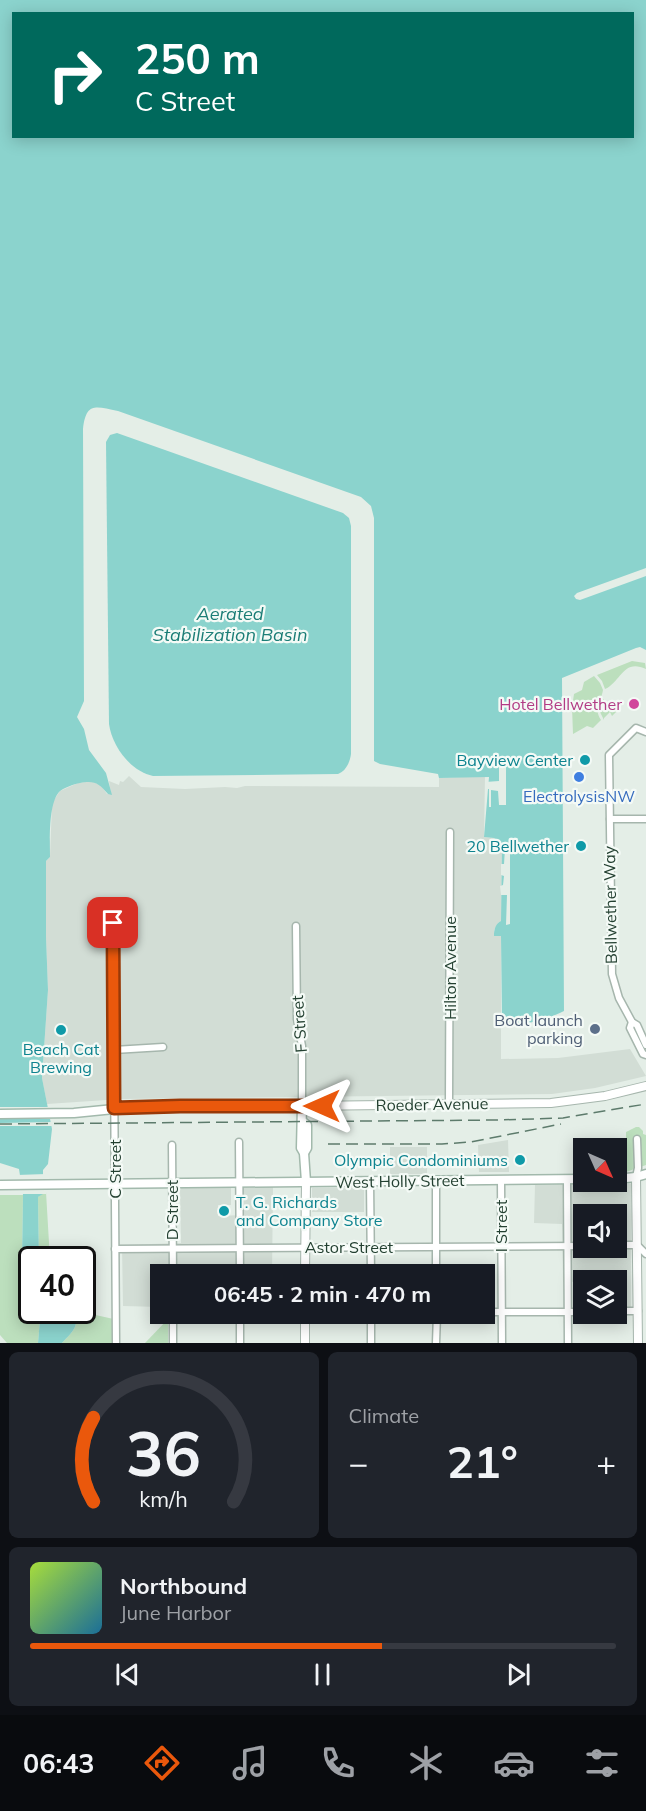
<!DOCTYPE html>
<html lang="en">
<head>
<meta charset="utf-8">
<style>
  body { margin:0; font-family:Mulish,sans-serif; background:#20242c; color:#f1f3f6; height:100vh; display:flex; flex-direction:column; font-size:22px; white-space:nowrap }
  * { box-sizing:border-box; margin:0 }
  p { font-size:20px; color:#9ea1a6 }
  .icon { flex:none; width:33px; height:33px; fill:none; stroke:currentColor; stroke-width:2; stroke-linecap:round; stroke-linejoin:round }
  .map { position:relative; height:1343px; overflow:hidden }
  .sheet { display:flex; flex-direction:column; gap:9px; padding:9px; background:#0d0f14; flex:1 }
  .sheet>* { flex:none }
  .guide { position:absolute; left:12px; top:12px; width:622px; height:126px; border-radius:0px; box-shadow:0 3px 15px #0003; background:#00695c; color:#fff; overflow:hidden }
  .needle { width:39px; rotate:135deg }
  .controls { position:absolute; left:573px; top:1138px; display:grid; gap:12px }
  .controls a { display:grid; place-items:center; width:54px; height:54px; border-radius:0px; background:#171b24; box-shadow:0 3px 15px #0003; font-size:30px }
  .speed { position:absolute; left:18px; top:1246px; display:flex; gap:12px; font-size:30px; font-weight:700; text-align:center }
  .speed>* { display:grid; place-content:center; width:78px; height:78px; border-radius:50%; background:#171b24; box-shadow:0 3px 15px #0003; line-height:1 }
  .speed .limit { border:3px solid #111; border-radius:9px; background:#fff; color:#111 }
  .pin { position:absolute; display:grid; place-items:center; width:51px; height:51px; color:#fff; margin:-26px; border-radius:12px; box-shadow:0 3px 9px #0006 }
  .me { position:absolute; width:66px; margin:-33px; rotate:270deg; stroke-linejoin:round; filter:drop-shadow(0 0 4px #0008) }
  .turn { display:flex; align-items:center; gap:21px; height:126px; padding:0 24px; font-size:27px }
  .turn .icon { width:78px; height:78px; stroke-width:2.5 }
  .turn b { display:block; font-size:42px; line-height:51px }
  .big { font-size:45px; font-weight:700; line-height:1.1 }
  .sheet .tile { flex:1; display:flex; flex-direction:column; justify-content:center; gap:9px; min-width:0; padding:0 21px; border-radius:9px; background:#20242c }
  .sheet .dial { align-items:center; gap:0 }
  .dial svg { height:156px; overflow:visible; fill:none; stroke:#363941; stroke-width:7; stroke-linecap:round; text-anchor:middle }
  .dial text { fill:#f1f3f6; stroke:none }
  .song { display:flex; align-items:center; gap:18px }
  .cover { width:72px; height:72px; border-radius:9px; background:linear-gradient(135deg,hsl(80 70% 55%),hsl(200 70% 35%)) }
  .played { height:6px; border-radius:3px; background:linear-gradient(90deg,#ea580c 60%,#363941 60%) }
  .keys { display:flex; justify-content:space-around; direction:ltr }
  .heat { display:flex; justify-content:space-between; align-items:center; font-size:33px; direction:ltr }
  .sheet .tiles { flex:1; display:grid; gap:9px; grid-template-columns:1fr 1fr }
  .tile:last-child { grid-column:span 2 }
  .trip { position:absolute; left:150px; top:1264px; width:345px; height:60px; border-radius:0px; background:#171b24; box-shadow:0 3px 15px #0003; font-weight:700; line-height:60px; text-align:center }
  .tabs { display:flex; height:96px; justify-content:space-around; align-items:center; background:#090b0e; color:#9ea1a6 }
  .tabs .icon { width:42px; height:42px }
  .tabs .active { color:#ea580c }
  .tabs b { font-size:27px; color:#f1f3f6 }
  .map>svg:first-child { display:block }
  .built { fill:#d2ddd5; fill-rule:evenodd }
  .green { fill:#bcdfbd }
  .water { fill:#8bd3cd; fill-rule:evenodd }
  .pier { fill:#e4eee7 }
  .lines { fill:none; stroke-linecap:round; stroke-linejoin:round }
  .minor-casing { stroke:#a6b6ad; stroke-width:9 }
  .tertiary-casing { stroke:#a6b6ad; stroke-width:10 }
  .secondary-casing { stroke:#a2b9ac; stroke-width:11 }
  .minor { stroke:#fff; stroke-width:6 }
  .tertiary { stroke:#fff; stroke-width:8 }
  .secondary { stroke:#fff; stroke-width:8 }
  .rail { stroke:#5d7b6c; stroke-width:1.5; stroke-dasharray:12 6; stroke-linecap:butt }
  .route-casing { stroke:#983908; stroke-width:15 }
  .route { stroke:#ea580c; stroke-width:10 }
  .hotel-dot { fill:#d1479c; stroke:#f4faf6; stroke-width:2 }
  .culture-dot { fill:#0f9aa8; stroke:#f4faf6; stroke-width:2 }
  .shop-dot { fill:#3f7fe0; stroke:#f4faf6; stroke-width:2 }
  .service-dot { fill:#5c6f8a; stroke:#f4faf6; stroke-width:2 }
  .labels { text-anchor:middle; stroke-width:4.5; stroke-linejoin:round; paint-order:stroke }
  .hotel-label { font-size:16px; fill:#b23c85; stroke:#f4faf6; text-anchor:end }
  .culture-label { font-size:16px; fill:#0d838f; stroke:#f4faf6; text-anchor:end }
  .shop-label { font-size:16px; fill:#366cbe; stroke:#f4faf6 }
  .street-label { font-size:16px; fill:#234031; stroke:#f4faf6 }
  .service-label { font-size:16px; fill:#4e5e75; stroke:#f4faf6; text-anchor:end }
  .water-label { font-size:18px; font-style:italic; fill:#1b7d76; stroke:#f4faf6 }
</style>
</head>
<body>
<div class="map">
<svg width="646" height="1343" viewBox="0 0 646 1343">
  <rect width="100%" height="100%" fill="#e4eee7"/>
  <g class="built">
    <path d="M129,776L141,787L185,789L225,787L237,788L245,786L439,787V778L485,776L484,837L494,838L502,845L501,921L498,923L494,930V936H501V1059L558,1058L630,1049L646,1076L595,1088L552,1094L121,1099L47,1104L42,1078L48,990L46,937V861L50,857L52,803L60,791L78,783L94,781L100,784L107,794H111L109,781L119,785L120,781L123,782Z"/>
    <path d="M508,1140L509,1172H479L478,1145Z"/>
    <rect x="390" y="1147" width="37" height="27"/>
    <path d="M631,1184V1315H602L616,1314V1281L563,1282L562,1224L534,1223L535,1185ZM584,1215H616V1248H584Z"/>
    <path d="M231,1187V1205H218V1216L244,1215L242,1188L273,1187L272,1275H160V1307L123,1306L122,1245L181,1243L180,1188Z"/>
    <path d="M364,1187V1212H312V1188Z"/>
  </g>
  <g class="green">
    <path d="M632,661L645,663L646,669C623,658 621,682 605,689L602,681L597,675Z"/>
    <path d="M594,676L600,683L603,690C601,702 593,707 601,720L593,728L587,726L573,734L572,707L574,694L582,690L584,682Z"/>
    <path d="M602,698L617,711L612,716L610,712L604,718V720L599,710Z"/>
    <path d="M636,1127H639L643,1131V1134L646,1135V1165L626,1172V1132Z"/>
    <path d="M43,1192H46L50,1260L39,1259L38,1197L42,1194Z"/>
    <path d="M0,1195H23L22,1260L24,1273V1295L31,1305L32,1311H36L40,1319L38,1343H7L0,1335Z"/>
    <path d="M83,1310L91,1314L118,1320V1343H62C72,1332 81,1326 73,1311H82Z"/>
    <path d="M168,1319V1343H145Z"/>
  </g>
  <g class="water">
    <path d="M0,0H646V568L577,593L574,596L576,599L580,600L646,576V650L640,647L636,648L562,678L564,1011C548,1019 517,1030 502,1019L501,936H494C494,930 495,924 501,921L502,845L494,838L484,837L489,777L439,778L438,774L380,764L374,761V518L371,506L361,497L118,411C95,406 86,402 83,429L84,701L77,717L84,729L89,750L106,773L112,795L108,794C99,783 94,780 80,783C74,784 63,788 59,792C48,805 50,841 50,857L46,861V937L48,990L42,1078L52,1129L48,1164L43,1170V1194L38,1197L39,1259L41,1260H32L31,1305L24,1295V1273L22,1260L23,1195L19,1169L0,1163ZM14,14H633V136H14Z"/>
    <path d="M117,433L343,513L349,518L351,526V754C350,762 346,771 338,774L153,776C130,771 112,746 109,724L106,442L110,435Z"/>
    <path d="M36,1311H73C81,1326 72,1332 62,1343H38L40,1319Z"/>
  </g>
  <g class="pier">
    <path d="M499,763L506,764V805H499L498,791L491,790V807H489V789H485V782L499,781Z"/>
    <path d="M505,849H510V924L506,925L507,895H501L500,886L503,885L504,876L501,875V864H504Z"/>
    <path d="M0,1107H51L53,1119H0Z"/>
    <path d="M53,1122L54,1126H0V1123Z"/>
    <path d="M46,1174V1194H20L17,1175Z"/>
  </g>
  <g class="lines">
    <g class="minor-casing">
      <g id="minor">
        <path d="M646,732L636,728L609,755L612,974L619,998L632,1022L637,1025L646,1045"/>
        <path d="M610,819H646"/>
        <path d="M113,923L116,1343"/>
        <path d="M296,926L297,1019L302,1046V1106"/>
        <path d="M632,1022L630,1028L643,1054L646,1055"/>
        <path d="M114,1050L163,1047"/>
        <path d="M449,1104L450,832"/>
        <path d="M239,1142L240,1275"/>
        <path d="M172,1145L173,1275"/>
        <path d="M636,1177L638,1168L637,1139"/>
        <path d="M501,1180L502,1343"/>
        <path d="M567,1180L568,1343"/>
        <path d="M370,1181L371,1275"/>
        <path d="M436,1181V1275"/>
        <path d="M616,1245H637L646,1254"/>
        <path d="M115,1249L584,1246"/>
        <path d="M616,1311H638"/>
        <path d="M484,1312H584"/>
        <path d="M173,1314V1343"/>
        <path d="M240,1314V1343"/>
        <path d="M371,1314V1343"/>
        <path d="M436,1343L437,1314"/>
      </g>
    </g>
    <g class="tertiary-casing">
      <g id="tertiary">
        <path d="M302,1106L551,1103L605,1096L646,1086"/>
        <path d="M636,1177L638,1343"/>
        <path d="M305,1275L306,1182"/>
        <path d="M305,1314V1343"/>
      </g>
    </g>
    <g class="secondary-casing">
      <g id="secondary">
        <path d="M0,1114L74,1113L114,1109L180,1106H302L301,1148L304,1153L306,1182"/>
        <path d="M303,1122L307,1125V1148L304,1153"/>
        <path d="M616,1179L636,1177L646,1174"/>
        <path d="M0,1185L584,1179"/>
      </g>
    </g>
    <use href="#minor" class="minor"/>
    <use href="#tertiary" class="tertiary"/>
    <use href="#secondary" class="secondary"/>
    <g class="rail">
      <path d="M0,1124L497,1120L563,1118L646,1104"/>
      <path d="M328,1144H442L471,1142L561,1124"/>
    </g>
  </g>
  <g class="lines">
    <g class="route-casing">
      <path id="route" d="M113,923L114,1108L180,1106H322"/>
    </g>
    <use href="#route" class="route"/>
  </g>
  <circle class="hotel-dot" cx="634" cy="704" r="6"/>
  <g class="culture-dot">
    <circle cx="585" cy="760" r="6"/>
    <circle cx="581" cy="846" r="6"/>
    <circle cx="61" cy="1030" r="6"/>
    <circle cx="520" cy="1160" r="6"/>
    <circle cx="224" cy="1211" r="6"/>
  </g>
  <circle class="shop-dot" cx="579" cy="777" r="6"/>
  <circle class="service-dot" cx="595" cy="1029" r="6"/>
  <g class="labels">
    <g class="hotel-label">
      <text x="622" y="710">Hotel Bellwether</text>
    </g>
    <g class="culture-label">
      <text x="573" y="766">Bayview Center</text>
      <text x="569" y="852">20 Bellwether</text>
      <text x="61" y="1055" text-anchor="middle">Beach Cat<tspan x="61" dy="18">Brewing</tspan></text>
      <text x="508" y="1166">Olympic Condominiums</text>
      <text x="236" y="1208" text-anchor="start">T. G. Richards<tspan x="236" dy="18">and Company Store</tspan></text>
    </g>
    <g class="shop-label">
      <text x="579" y="802">ElectrolysisNW</text>
    </g>
    <g class="street-label">
      <text transform="translate(610 905) rotate(-91)" y="6">Bellwether Way</text>
      <text transform="translate(450 968) rotate(-90)" y="6">Hilton Avenue</text>
      <text transform="translate(299 1024) rotate(-94)" y="6">F Street</text>
      <text transform="translate(432 1104) rotate(-1)" y="6">Roeder Avenue</text>
      <text transform="translate(115 1169) rotate(-90)" y="6">C Street</text>
      <text transform="translate(400 1181) rotate(-1)" y="6">West Holly Street</text>
      <text transform="translate(172 1210) rotate(-90)" y="6">D Street</text>
      <text transform="translate(501 1226) rotate(-90)" y="6">I Street</text>
      <text x="349" y="1253">Astor Street</text>
    </g>
    <g class="service-label">
      <text x="583" y="1026">Boat launch<tspan x="583" dy="18">parking</tspan></text>
    </g>
    <g class="water-label">
      <text x="230" y="620">Aerated<tspan x="230" dy="21">Stabilization Basin</tspan></text>
    </g>
  </g>
</svg>
<div class="controls">
<a><svg class="needle" viewBox="-14 -14 28 28"><path d="M0-13l5 13h-10z" fill="#e53935"/><path d="M0 13l5-13h-10z" fill="#9ea1a6"/></svg></a>
<a><svg class="icon" aria-label="sound" viewBox="0 0 24 24"><path d="M4 9h4l5-4v14l-5-4H4zM17 9q2 3 0 6"/></svg></a>
<a><svg class="icon" aria-label="layers" viewBox="0 0 24 24"><path d="M12 4l9 5-9 5-9-5zM3 14l9 5 9-5"/></svg></a>
</div>
<div class="speed"><div class="limit">40</div></div>
<div class="pin" style="left:113px;top:923px;background:#d93025"><svg class="icon" aria-label="arrive" viewBox="0 0 24 24"><path d="M6 21V4h12l-3 4 3 4H6"/></svg></div>
<svg class="me" style="left:322px;top:1106px" viewBox="-20 -20 40 40"><path d="M0-17L14 15 0 8-14 15z" fill="#ea580c" stroke="#fff" stroke-width="4"/></svg>
<div class="trip">06:45 · 2 min · 470 m</div>
<div class="guide">
<div class="turn"><svg class="icon" aria-label="right" viewBox="0 0 24 24"><path d="M7 20v-9h11M14 6l5 5-5 5"/></svg><div><b>250 m</b>C Street</div></div>
</div>
</div>
<section class="sheet">
<div class="tiles">
<div class="tile dial"><svg viewBox="0 0 100 80">
<path d="M14 69A42 42 0 1 1 86 69"/>
<path d="M14 69A42 42 0 0 1 14 26" stroke="#ea580c"/>
<text x="50" y="56" font-size="32" font-weight="700">36</text>
<text x="50" y="72" font-size="11">km/h</text>
</svg></div>
<div class="tile"><p>Climate</p>
<div class="heat"><a>−</a><b class="big">21°</b><a>+</a></div>
</div>
<div class="tile">
<div class="song"><i class="cover"></i><div><b>Northbound</b><p>June Harbor</p></div></div>
<div class="played"></div>
<div class="keys"><svg class="icon" aria-label="previous" viewBox="0 0 24 24"><path d="M18 5L8 12l10 7zM5 5v14"/></svg><svg class="icon" aria-label="pause" viewBox="0 0 24 24"><path d="M8 5v14M16 5v14"/></svg><svg class="icon" aria-label="next" viewBox="0 0 24 24"><path d="M6 5l10 7-10 7zM19 5v14"/></svg></div>
</div>
</div>
</section>
<nav class="tabs">
<b>06:43</b>
<svg class="icon active" aria-label="directions" viewBox="0 0 24 24"><path d="M12 3l9 9-9 9-9-9zM9 14v-3h6M13 9l2 2-2 2"/></svg>
<svg class="icon" aria-label="music" viewBox="0 0 24 24"><path d="M9 18V5l10-2v13"/><circle cx="6" cy="18" r="3"/><circle cx="16" cy="16" r="3"/></svg>
<svg class="icon" aria-label="phone" viewBox="0 0 24 24"><path d="M5 4h4l2 5-3 2q2 4 5 5l2-3 5 2v4C11 20 4 13 5 4z"/></svg>
<svg class="icon" aria-label="climate" viewBox="0 0 24 24"><path d="M12 3v18M4 7l16 10M4 17L20 7"/></svg>
<svg class="icon" aria-label="car" viewBox="0 0 24 24"><path d="M5 17H2v-5l4-1 3-4h7l3 4 3 1v5h-3M9 17h6M6 11h13"/><circle cx="7" cy="17" r="2"/><circle cx="17" cy="17" r="2"/></svg>
<svg class="icon" aria-label="filters" viewBox="0 0 24 24"><path d="M4 7h16M4 17h16"/><circle cx="9" cy="7" r="2"/><circle cx="15" cy="17" r="2"/></svg>
</nav>
</body>
</html>
